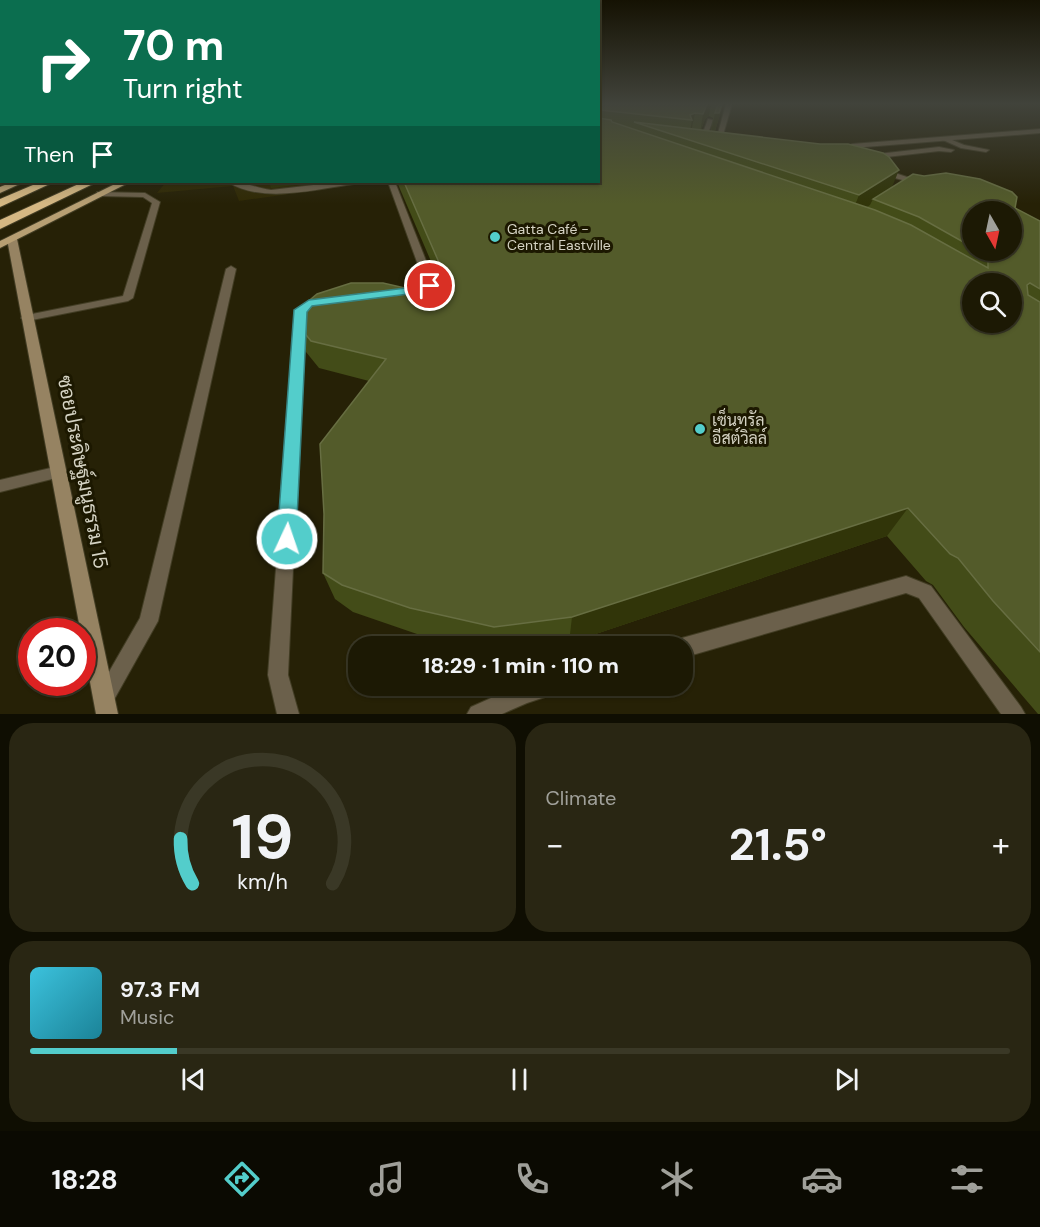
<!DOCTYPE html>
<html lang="en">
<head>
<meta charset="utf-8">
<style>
  body { margin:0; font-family:"DM Sans",Sarabun,sans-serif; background:#292613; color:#f1f3f6; height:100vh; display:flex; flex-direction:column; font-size:22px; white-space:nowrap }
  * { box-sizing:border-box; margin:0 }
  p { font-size:20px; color:#a0a09a }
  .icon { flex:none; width:33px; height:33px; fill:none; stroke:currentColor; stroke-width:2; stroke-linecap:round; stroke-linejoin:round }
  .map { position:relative; height:714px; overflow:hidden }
  .drawer { display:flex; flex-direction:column; gap:9px; padding:9px; background:#0f0e02; flex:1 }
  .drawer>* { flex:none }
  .banner { position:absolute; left:0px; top:0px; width:600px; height:183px; box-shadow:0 2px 4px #0004,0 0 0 2px #3a3826; background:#0b6e4f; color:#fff; overflow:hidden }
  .needle { width:39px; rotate:171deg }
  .tools { position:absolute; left:962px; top:201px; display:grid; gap:12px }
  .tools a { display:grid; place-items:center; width:60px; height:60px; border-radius:50%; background:#1c1904; box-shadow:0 2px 4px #0004,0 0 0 2px #3a3826; font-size:30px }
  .speed { position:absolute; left:18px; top:618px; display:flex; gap:12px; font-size:30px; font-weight:700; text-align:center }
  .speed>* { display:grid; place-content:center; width:78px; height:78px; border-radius:50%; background:#1c1904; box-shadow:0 2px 4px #0004,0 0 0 2px #3a3826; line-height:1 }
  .speed .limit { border:9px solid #d22; background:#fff; color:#111 }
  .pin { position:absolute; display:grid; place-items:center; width:51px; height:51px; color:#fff; margin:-26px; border:3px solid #fff; border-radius:50%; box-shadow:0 2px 6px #0007 }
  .me { position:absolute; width:66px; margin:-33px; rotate:3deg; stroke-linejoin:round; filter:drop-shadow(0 0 4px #0008) }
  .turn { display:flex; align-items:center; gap:21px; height:126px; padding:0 24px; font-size:27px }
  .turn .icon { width:78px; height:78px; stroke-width:2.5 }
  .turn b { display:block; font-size:42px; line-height:51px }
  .then { display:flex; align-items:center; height:57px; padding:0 24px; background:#0003; gap:12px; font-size:22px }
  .big { font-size:45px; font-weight:700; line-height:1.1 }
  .drawer .card { flex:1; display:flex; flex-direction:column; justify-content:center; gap:9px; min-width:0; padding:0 21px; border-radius:24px; background:#292613 }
  .drawer .dial { align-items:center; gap:0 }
  .dial svg { height:156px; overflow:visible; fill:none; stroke:#3a3826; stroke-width:7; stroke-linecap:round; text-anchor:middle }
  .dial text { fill:#f1f3f6; stroke:none }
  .song { display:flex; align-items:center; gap:18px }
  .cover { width:72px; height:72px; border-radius:9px; background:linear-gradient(135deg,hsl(190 70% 55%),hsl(190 70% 35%)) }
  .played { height:6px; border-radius:3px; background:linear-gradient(90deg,#53cdcb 15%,#3a3826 15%) }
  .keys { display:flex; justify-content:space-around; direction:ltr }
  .heat { display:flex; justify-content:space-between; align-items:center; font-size:33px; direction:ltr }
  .drawer .tiles { flex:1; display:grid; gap:9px; grid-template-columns:1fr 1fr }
  .card:last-child { grid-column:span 2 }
  .trip { position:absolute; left:348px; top:636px; width:345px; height:60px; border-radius:24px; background:#1c1904; box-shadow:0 2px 4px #0004,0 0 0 2px #3a3826; font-weight:700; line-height:60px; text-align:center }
  .tabs { display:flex; height:96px; justify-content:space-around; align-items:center; background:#0b0a02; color:#a0a09a }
  .tabs .icon { width:42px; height:42px }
  .tabs .selected { color:#53cdcb }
  .tabs b { font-size:27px; color:#f1f3f6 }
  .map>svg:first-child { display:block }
  .built { fill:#302a05 }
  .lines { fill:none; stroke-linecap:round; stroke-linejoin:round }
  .lane-casing { stroke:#423d24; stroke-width:2 }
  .street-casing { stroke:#423d24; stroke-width:2 }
  .secondary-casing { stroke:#423d24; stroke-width:2 }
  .primary-casing { stroke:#423d24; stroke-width:2 }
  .highway-casing { stroke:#423d24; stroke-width:2 }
  .lane { fill:#6b604b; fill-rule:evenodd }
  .street { fill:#6b604b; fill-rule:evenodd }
  .secondary { fill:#968362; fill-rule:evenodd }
  .primary { fill:#b79f73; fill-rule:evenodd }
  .highway { fill:#d5b883; fill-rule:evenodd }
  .wall { fill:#434c18; fill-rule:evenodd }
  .shaded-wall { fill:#313509 }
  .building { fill:#535b2a; stroke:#676e42; stroke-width:1.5; fill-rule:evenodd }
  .route { fill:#53cdcb; stroke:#368584; stroke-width:1.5 }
  .poi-dot { fill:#53cdcb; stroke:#1c1800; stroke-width:2 }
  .labels { text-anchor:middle; stroke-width:6; stroke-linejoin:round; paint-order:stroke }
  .far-poi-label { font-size:14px; fill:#d5d3c3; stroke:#1c1800; text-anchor:start }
  .poi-label { font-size:16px; fill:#d5d3c3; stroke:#1c1800; text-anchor:start }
  .near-street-label { font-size:20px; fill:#d5d3c3; stroke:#1c1800 }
</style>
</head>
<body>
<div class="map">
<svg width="1040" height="714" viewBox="0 0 1040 714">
  <rect width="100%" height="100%" fill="#262106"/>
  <path class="built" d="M166,182H374L239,201L233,186L157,193Z"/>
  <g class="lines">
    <g class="lane-casing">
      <g id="lane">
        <path d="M726,104H732L723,135L709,139L701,138L708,119L713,120L707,136L718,133Z"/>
        <rect x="0" y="130" width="2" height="4"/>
        <path d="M945,137L964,145L989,150L986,152L961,148L943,140L942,139Z"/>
        <path d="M939,147L954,150L951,152L939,151L869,159L866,157L869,155Z"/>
        <path d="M880,170H886L925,183L921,185L880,174Z"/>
        <path d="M228,182C243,181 256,188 271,190L339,182H358L354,184C316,189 262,204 228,182Z"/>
        <path d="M388,182H395L436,286L435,288L400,295L395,292L396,290L425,284Z"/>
        <path d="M300,312L305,315L288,675L299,714H277L268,675L295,315Z"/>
        <path d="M906,576L931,586L1021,707L1025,714H1001L919,598L906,593L682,658V646H673L675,641L682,638Z"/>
        <path d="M518,686H560L557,693L527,703L502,714H467L471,707Z"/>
      </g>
    </g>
    <g class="street-casing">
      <g id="street">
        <path d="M1040,129V133L852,148L849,146L852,144Z"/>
        <path d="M97,192L145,193L160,202L133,298L128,301L27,321L23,320L21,318L23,316L27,315L123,296L152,203L143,197L100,196H97Z"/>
        <path d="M231,266L236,269L158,621L111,705L104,708L97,705L94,698L140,618L226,269Z"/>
        <path d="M59,466L64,468L66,472L64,476L0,492V480Z"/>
      </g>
    </g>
    <g class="secondary-casing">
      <path id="secondary" d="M12,236L17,239L118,714H96L7,239Z"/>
    </g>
    <g class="primary-casing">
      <g id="primary">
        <path d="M12,182H24L0,193V187Z"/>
        <path d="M119,182H130L0,248V241Z"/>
      </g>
    </g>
    <g class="highway-casing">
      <g id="highway">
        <path d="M40,182H54L0,207V199Z"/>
        <path d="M83,182H97L0,229V220Z"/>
      </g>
    </g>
    <use href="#lane" class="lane"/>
    <use href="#street" class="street"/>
    <use href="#secondary" class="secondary"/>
    <use href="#primary" class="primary"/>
    <use href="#highway" class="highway"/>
  </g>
  <path class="wall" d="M598,104H723L715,131L892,187L1015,208L1040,221V714H1038L964,627L933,585L926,581L887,536L569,643L540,646H471L417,634L353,612L335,599L323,573L369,381L319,368L306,352L298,325L427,293L439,280L397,182H598ZM709,116L713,118L711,131L701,130L705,119ZM972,212L1011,250H972Z"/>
  <g class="shaded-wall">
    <path d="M707,104H711L709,116L705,119L700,133L703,114Z"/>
    <path d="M722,104H723L715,131L711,132L715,113Z"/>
    <path d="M695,113L691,132H690L692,120L690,115Z"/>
    <path d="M899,170L890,192L873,199L870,205L850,218L859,195Z"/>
    <path d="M269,182H322L271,188Z"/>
    <path d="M908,508L887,536L569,643L572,617Z"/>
  </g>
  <g class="building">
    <path d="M598,104H707L703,114L695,113L690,115L692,120L600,110L598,111Z"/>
    <path d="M718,104H722L719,113H715Z"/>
    <path d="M598,118L611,120L612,122L875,210L911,225L988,268V257L977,250H1011V212H972V247L919,217L873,199L913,174L924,176L946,173L980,179L1012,192L1017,197L1015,208L1040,221V289L1030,283L1027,285L1028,295L1040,302V652L993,601L958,558L950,554L908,508L572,617L494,627L410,608L342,585L323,573L324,514L320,444L386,359L311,341L298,325L299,309L317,294L351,283H383L427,293L444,274L404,182H598ZM972,284H1011V322H972Z"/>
    <path d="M634,122L820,144H848L883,153L889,157L899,170L859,195Z"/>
  </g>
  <linearGradient id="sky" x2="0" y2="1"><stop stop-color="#151203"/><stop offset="0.51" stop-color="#41433b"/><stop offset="1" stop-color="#41433b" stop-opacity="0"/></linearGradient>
  <rect width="1040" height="204" fill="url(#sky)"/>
  <path class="route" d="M430,283L436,286L425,292L312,306L307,312L296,539L293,545L287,547L280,545L277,539L294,310L309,300L422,286Z"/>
  <g class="poi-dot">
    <circle cx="495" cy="237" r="6"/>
    <circle cx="700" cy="429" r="6"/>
  </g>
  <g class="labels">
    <g class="far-poi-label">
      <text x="507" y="234">Gatta Café -<tspan x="507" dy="16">Central Eastville</tspan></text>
    </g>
    <g class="poi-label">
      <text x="712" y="426">เซ็นทรัล<tspan x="712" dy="18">อีสต์วิลล์</tspan></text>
    </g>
    <g class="near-street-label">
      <text transform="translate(83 472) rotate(79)" y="7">ซอยประดิษฐ์มนูธรรม 15</text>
    </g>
  </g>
</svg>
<div class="tools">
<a><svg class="needle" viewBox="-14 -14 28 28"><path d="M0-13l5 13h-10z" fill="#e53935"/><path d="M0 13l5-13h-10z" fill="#a0a09a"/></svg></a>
<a><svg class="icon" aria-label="search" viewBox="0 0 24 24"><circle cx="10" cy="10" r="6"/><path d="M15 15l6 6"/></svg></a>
</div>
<div class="speed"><div class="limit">20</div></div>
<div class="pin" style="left:430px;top:286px;background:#d93025"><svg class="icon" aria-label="arrive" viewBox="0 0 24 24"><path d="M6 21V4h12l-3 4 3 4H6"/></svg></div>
<svg class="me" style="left:287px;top:539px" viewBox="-20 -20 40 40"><circle r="17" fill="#53cdcb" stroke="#fff" stroke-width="3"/><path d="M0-11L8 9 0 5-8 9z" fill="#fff"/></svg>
<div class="trip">18:29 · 1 min · 110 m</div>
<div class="banner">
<div class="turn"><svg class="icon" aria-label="right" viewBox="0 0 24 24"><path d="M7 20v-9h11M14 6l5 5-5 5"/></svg><div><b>70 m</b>Turn right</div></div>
<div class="then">Then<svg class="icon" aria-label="arrive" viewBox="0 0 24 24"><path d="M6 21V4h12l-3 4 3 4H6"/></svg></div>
</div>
</div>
<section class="drawer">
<div class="tiles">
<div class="card dial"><svg viewBox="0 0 100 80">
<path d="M14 69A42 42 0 1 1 86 69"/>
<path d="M14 69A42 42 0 0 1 8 46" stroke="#53cdcb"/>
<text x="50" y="56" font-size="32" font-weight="700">19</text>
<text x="50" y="72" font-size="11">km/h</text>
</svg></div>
<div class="card"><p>Climate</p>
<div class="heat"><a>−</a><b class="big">21.5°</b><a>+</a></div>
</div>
<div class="card">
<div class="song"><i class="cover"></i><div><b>97.3 FM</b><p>Music</p></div></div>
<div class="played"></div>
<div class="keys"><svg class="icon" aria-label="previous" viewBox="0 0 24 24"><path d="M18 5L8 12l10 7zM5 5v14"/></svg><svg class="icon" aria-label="pause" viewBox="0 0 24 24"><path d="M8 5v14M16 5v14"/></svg><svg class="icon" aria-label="next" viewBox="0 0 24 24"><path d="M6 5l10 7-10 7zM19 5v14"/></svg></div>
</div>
</div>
</section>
<nav class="tabs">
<b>18:28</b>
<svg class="icon selected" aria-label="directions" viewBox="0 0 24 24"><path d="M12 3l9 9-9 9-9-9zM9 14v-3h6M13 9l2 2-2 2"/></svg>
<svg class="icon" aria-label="music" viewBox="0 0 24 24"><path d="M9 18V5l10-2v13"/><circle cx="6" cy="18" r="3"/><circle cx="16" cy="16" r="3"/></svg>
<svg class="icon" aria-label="phone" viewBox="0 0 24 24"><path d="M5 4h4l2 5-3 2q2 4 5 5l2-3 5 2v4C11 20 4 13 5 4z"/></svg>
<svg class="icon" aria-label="climate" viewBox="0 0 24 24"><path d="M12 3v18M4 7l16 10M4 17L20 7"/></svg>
<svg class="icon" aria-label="car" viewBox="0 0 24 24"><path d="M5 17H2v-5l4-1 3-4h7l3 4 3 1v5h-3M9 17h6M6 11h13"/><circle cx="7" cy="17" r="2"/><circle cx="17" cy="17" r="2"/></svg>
<svg class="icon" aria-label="filters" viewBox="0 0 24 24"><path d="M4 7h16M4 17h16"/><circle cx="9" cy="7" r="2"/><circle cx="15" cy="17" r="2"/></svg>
</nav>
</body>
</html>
